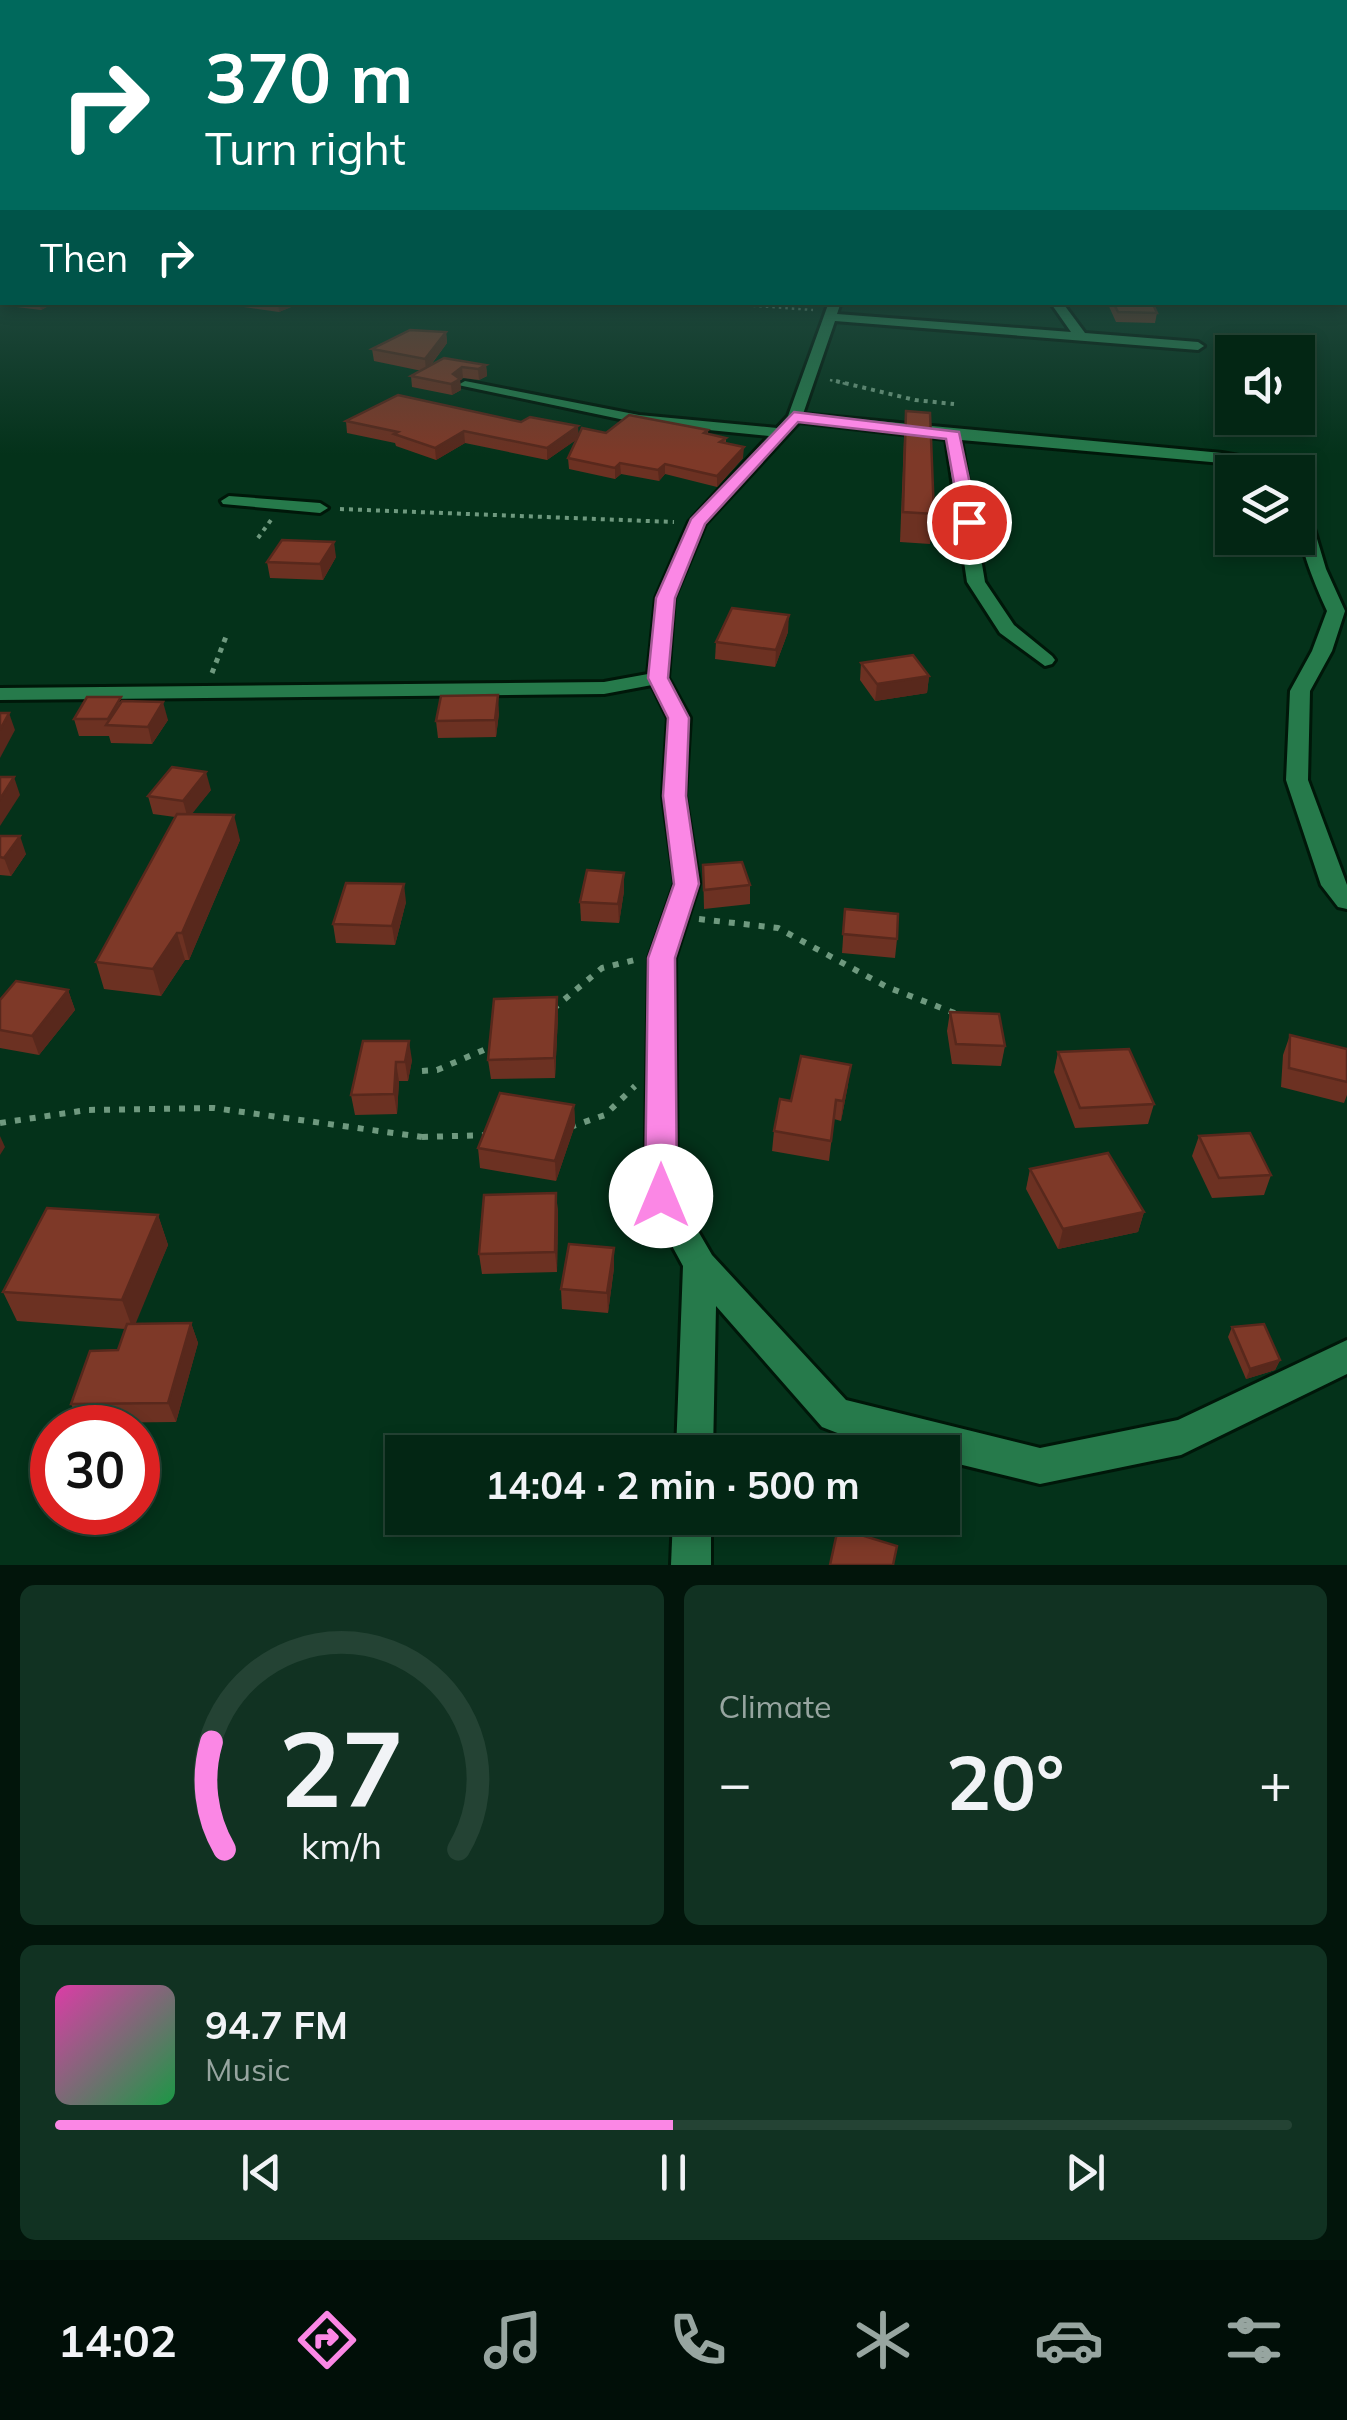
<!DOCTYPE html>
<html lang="en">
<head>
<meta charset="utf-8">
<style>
  body { margin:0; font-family:Mulish,sans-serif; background:#113222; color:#f1f3f6; height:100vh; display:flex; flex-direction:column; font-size:38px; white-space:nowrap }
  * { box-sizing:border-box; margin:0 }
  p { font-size:32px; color:#97a5a0 }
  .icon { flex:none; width:55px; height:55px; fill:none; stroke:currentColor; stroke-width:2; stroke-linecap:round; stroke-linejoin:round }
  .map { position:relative; height:1565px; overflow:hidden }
  .panel { display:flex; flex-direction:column; gap:20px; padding:20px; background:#02150b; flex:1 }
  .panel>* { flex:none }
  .banner { position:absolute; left:0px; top:0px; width:1348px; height:305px; box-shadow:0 5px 15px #0003,0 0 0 2px #244334; background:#00695c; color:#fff; overflow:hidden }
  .fabs { position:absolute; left:1215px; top:335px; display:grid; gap:20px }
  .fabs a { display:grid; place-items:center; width:100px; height:100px; border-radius:0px; background:#032614; box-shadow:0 5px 15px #0003,0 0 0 2px #244334; font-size:50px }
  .speed { position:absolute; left:30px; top:1405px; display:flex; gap:20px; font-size:50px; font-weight:700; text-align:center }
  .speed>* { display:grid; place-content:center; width:130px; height:130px; border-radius:50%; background:#032614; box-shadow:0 5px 15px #0003,0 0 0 2px #244334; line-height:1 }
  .speed .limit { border:15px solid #d22; background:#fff; color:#111 }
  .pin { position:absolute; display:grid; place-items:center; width:85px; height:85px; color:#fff; margin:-42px; border:5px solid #fff; border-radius:50%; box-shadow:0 2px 10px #0007 }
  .me { position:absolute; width:110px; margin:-55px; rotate:0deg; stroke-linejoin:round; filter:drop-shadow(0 0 8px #0008) }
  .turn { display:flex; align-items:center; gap:35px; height:210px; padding:0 40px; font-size:45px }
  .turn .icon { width:130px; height:130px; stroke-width:2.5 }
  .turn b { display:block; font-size:70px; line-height:85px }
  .then { display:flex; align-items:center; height:95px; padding:0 40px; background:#0003; gap:20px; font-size:38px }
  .big { font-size:75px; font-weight:700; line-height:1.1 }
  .panel .tile { flex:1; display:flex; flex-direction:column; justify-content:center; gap:15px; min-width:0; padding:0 35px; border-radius:15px; background:#113222 }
  .panel .dial { align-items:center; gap:0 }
  .dial svg { height:260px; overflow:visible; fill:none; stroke:#244334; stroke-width:7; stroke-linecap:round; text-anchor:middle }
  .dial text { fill:#f1f3f6; stroke:none }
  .song { display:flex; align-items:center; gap:30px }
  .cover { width:120px; height:120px; border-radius:15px; background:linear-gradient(135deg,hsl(320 70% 55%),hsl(140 70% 35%)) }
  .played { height:10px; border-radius:5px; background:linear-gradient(90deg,#fb87e5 50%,#244334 50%) }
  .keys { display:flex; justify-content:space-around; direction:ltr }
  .heat { display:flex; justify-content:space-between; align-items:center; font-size:55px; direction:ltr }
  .panel .tiles { flex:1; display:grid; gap:20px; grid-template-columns:1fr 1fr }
  .tile:last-child { grid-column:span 2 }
  .trip { position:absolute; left:385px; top:1435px; width:575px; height:100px; border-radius:0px; background:#032614; box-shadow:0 5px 15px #0003,0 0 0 2px #244334; font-weight:700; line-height:100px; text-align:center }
  .tabs { display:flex; height:160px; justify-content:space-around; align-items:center; background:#010f08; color:#97a5a0 }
  .tabs .icon { width:70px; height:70px }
  .tabs .active { color:#fb87e5 }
  .tabs b { font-size:45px; color:#f1f3f6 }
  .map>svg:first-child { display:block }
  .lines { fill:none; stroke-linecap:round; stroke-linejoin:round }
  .minor-casing { stroke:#001709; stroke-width:6 }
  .path-far3 { stroke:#6f997f; stroke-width:2.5; stroke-dasharray:2.5 4; stroke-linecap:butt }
  .path-far2 { stroke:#6f997f; stroke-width:4; stroke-dasharray:4 5; stroke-linecap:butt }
  .path-far1 { stroke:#6f997f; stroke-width:5; stroke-dasharray:5 6; stroke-linecap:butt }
  .path { stroke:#6f997f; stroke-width:6; stroke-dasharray:6 9; stroke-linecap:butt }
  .minor { fill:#267a4b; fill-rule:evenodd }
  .wall { fill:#6c3122 }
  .shaded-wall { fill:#58281c }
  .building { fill:#7e3928; stroke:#58281c; stroke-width:2.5 }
  .route { fill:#fb87e5; stroke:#a35895; stroke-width:2.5 }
</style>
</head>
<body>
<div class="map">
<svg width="1347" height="1565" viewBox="0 0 1347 1565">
  <rect width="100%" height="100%" fill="#04321a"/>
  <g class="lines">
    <g class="minor-casing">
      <g id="minor">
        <path d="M829,302H841L837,314L1071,332L1050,302H1062L1085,333L1198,342L1204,346L1198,350L835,321L803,414L1222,453L1267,461L1289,472H1269L1222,463L961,440L985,582L1014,625L1052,656L1055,660L1052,664L1045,666L1000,633L967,582L946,439L799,422L705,524L674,598L668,678L690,718L685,796L699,883L675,958L677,1195L712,1255L846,1400L1040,1448L1178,1420L1347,1340V1374L1181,1455L1040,1484L942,1460V1452C903,1452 859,1442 822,1427L716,1306L713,1452H676L683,1266L645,1196L649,958L675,883L663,796L668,718L652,685L604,694L0,700V688L604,682L648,674L656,598L689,522L769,436L639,423L458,385L465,381L639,415L777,428L788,416Z"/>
        <path d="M229,496L320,503L328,508L320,513L223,504L221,501Z"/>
        <path d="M1298,497L1306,502L1326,569L1345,611L1332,651L1310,691L1308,780L1347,885V909L1338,907L1321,885L1286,780L1290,691L1312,651L1327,611C1310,573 1295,538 1298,497Z"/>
        <path d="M673,1518H711V1565H671Z"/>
      </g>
    </g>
    <g class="path-far3">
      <path d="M701,302L813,310"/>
      <path d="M830,380L846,384"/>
    </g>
    <g class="path-far2">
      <path d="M836,381L915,400L954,404"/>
      <path d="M340,509L674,522"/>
      <path d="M258,538L271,520"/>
    </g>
    <path class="path-far1" d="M212,673L227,634"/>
    <g class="path">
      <path d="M699,919L778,928L887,987L957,1014"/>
      <path d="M553,1009L602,968L639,959"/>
      <path d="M422,1071L437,1070L493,1046"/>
      <path d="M0,1123L87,1110L214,1108L422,1137"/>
      <path d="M570,1127L605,1115L635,1086"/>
      <path d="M422,1137L490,1135"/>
    </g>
    <use href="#minor" class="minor"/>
  </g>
  <g class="wall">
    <path d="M2,288V302H56L41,310L0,305V289Z"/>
    <path d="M208,302H303L279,312Z"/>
    <path d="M363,302H387L383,306L363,304Z"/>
    <path d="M756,302H785V305L756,304Z"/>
    <path d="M1107,302H1152L1157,313L1155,323L1116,322Z"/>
    <path d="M446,332L447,343L431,365H486L487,376L479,380L463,378L460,380L461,390L452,395L412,387L411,376L422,371L374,361L372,349Z"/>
    <path d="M906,411L934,514L930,544L900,542L904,438Z"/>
    <path d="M346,421L578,436L606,433L708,430V434L726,438V443L743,458L717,487L665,474L659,481L621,474L615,479L569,469L568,458L577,439L547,460L465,443L436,460L396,446L395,443L347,433Z"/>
    <path d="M336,557L323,580L270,578L267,562Z"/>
    <path d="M788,632L775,667L715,659L716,642Z"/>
    <path d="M861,663L929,676L927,693L875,701L860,680Z"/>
    <path d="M122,701L168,720L152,744L111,743L109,736H79L74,719Z"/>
    <path d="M499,713L496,737L438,738L436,721Z"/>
    <path d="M211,790L191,814L240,840L189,960H185L161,996L104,989L96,962L175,817L153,814L148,796Z"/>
    <path d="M0,836L26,854L11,876L0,875Z"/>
    <path d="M703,865L750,885V904L704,909Z"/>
    <path d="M624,891L619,923L581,921L580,902Z"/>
    <path d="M406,902L395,945L336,943L333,924Z"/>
    <path d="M845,909L897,939L895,958L842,953Z"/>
    <path d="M68,990L75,1010L39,1055L0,1048V1000Z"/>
    <path d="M557,997L558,1016L555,1078L491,1079L488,1060Z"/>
    <path d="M950,1012L1005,1046L1001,1066L952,1064L947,1031Z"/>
    <path d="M1290,1035L1347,1049V1095L1344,1103L1281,1087L1283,1055Z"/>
    <path d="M363,1041L412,1060L408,1081H399L397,1114L355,1115L351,1095Z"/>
    <path d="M1058,1052L1154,1104L1148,1124L1075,1128L1054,1072Z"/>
    <path d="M848,1085L841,1121L834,1119L829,1161L772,1151L774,1131L791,1101Z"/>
    <path d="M574,1105L575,1125L556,1181L480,1168L478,1148Z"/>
    <path d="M1199,1136L1271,1175L1264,1195L1212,1198L1192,1156Z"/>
    <path d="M1030,1169L1144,1212L1138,1232L1058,1249L1026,1189Z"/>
    <path d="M556,1193L558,1213L557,1272L482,1274L479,1254Z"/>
    <path d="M158,1215L168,1245L135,1323H191L198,1343L176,1422L80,1423L71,1404L118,1350L125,1329L17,1321L3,1292Z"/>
    <path d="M614,1268L608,1313L562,1309L561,1289Z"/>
    <path d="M1232,1327L1280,1360L1275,1370L1246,1379L1228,1337Z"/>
  </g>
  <g class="shaded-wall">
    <path d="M39,302H56L41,310Z"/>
    <path d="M278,302H303L279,312Z"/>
    <path d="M446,332L447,343L426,371L425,359Z"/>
    <path d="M486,365L487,376L479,380L478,369Z"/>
    <path d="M462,367L463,378L460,380L461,390L452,395L451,384L453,374Z"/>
    <path d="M578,426L579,438L547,460V448Z"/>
    <path d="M464,431L465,443L436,460L435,448Z"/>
    <path d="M744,447L743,458L717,487V476Z"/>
    <path d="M620,463L621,474L615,479V468Z"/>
    <path d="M665,464V474L659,481L658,470Z"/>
    <path d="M334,542L336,557L323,580L320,564Z"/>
    <path d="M789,615L788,632L775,667L776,650Z"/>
    <path d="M929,676L927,693L875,701L877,684Z"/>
    <path d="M498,695L499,713L496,737L495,720Z"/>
    <path d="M163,702L168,720L152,744L148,727Z"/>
    <path d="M9,713L15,730L0,758V730Z"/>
    <path d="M206,772L211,790L188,819L183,801Z"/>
    <path d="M14,777L20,795L0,826V799Z"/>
    <path d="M234,815L240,840L189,960L182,933Z"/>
    <path d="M20,836L26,854L11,876L4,858Z"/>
    <path d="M624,873V891L619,923L618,904Z"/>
    <path d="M404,884L406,902L395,945L392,926Z"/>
    <path d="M177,933L185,960L161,996L153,969Z"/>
    <path d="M68,990L75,1010L39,1055L32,1036Z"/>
    <path d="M557,997L558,1016L555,1078L554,1058Z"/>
    <path d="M409,1041L412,1060L408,1081L405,1062Z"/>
    <path d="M396,1062L399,1081L397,1114L394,1094Z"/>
    <path d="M851,1065L848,1085L841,1121L843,1101Z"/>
    <path d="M574,1105L575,1125L556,1181L555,1161Z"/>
    <path d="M0,1136L5,1147L0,1155Z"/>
    <path d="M556,1193L558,1213L557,1272L555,1252Z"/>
    <path d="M1144,1212L1138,1232L1058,1249L1063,1229Z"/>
    <path d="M158,1215L168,1245L133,1330L122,1300Z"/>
    <path d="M614,1248V1268L608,1313L607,1293Z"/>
    <path d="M191,1323L198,1343L176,1422L168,1403Z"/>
    <path d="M1280,1360L1275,1370L1246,1379L1250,1369Z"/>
  </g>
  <g class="building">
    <path d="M0,236H2V258L0,259Z"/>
    <path d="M1113,302H1152L1157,313L1118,312Z"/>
    <path d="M410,330L446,332L425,359L372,349Z"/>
    <path d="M444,358L486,365L478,369L462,367L453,374L460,379L451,384L411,376Z"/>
    <path d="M398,395L521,422L530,417L578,426L547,448L464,431L435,448L394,434L398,432L346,421Z"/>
    <path d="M906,411L930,413L934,514L903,512Z"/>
    <path d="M629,415L708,430L704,433L726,438L720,442L744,447L717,476L665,464L658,470L620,463L615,468L568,458L582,428L606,433Z"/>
    <path d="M282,540L334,542L320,564L267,562Z"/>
    <path d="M732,608L789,615L776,650L716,642Z"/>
    <path d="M913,655L929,676L877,684L861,663Z"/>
    <path d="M498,695L495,720L436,721L441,696Z"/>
    <path d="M87,697H121L108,719H74Z"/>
    <path d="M122,701L163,702L148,727L106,725Z"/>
    <path d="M0,713H9L0,730Z"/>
    <path d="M172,767L206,772L183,801L148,796Z"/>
    <path d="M0,777H14L0,799Z"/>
    <path d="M177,814L234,815L182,933H177L153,969L96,962Z"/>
    <path d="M0,836H20L4,858L0,857Z"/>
    <path d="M742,862L750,885L704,890L703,865Z"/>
    <path d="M587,870L624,873L618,904L580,902Z"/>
    <path d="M346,883L404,884L392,926L333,924Z"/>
    <path d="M845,909L898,914L897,939L843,934Z"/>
    <path d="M16,981L68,990L32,1036L0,1030V1000Z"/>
    <path d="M557,997L554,1058L488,1060L494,999Z"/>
    <path d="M950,1012L999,1014L1005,1046L956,1044Z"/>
    <path d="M1290,1035L1347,1049V1082L1289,1068Z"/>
    <path d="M363,1041H409L405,1062H396L394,1094L351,1095Z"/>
    <path d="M1129,1049L1154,1104L1080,1108L1058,1052Z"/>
    <path d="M801,1056L851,1065L843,1101L836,1100L831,1141L774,1131L780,1099L791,1101Z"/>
    <path d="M500,1093L574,1105L555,1161L478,1148Z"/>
    <path d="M1250,1133L1271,1175L1219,1178L1199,1136Z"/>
    <path d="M1108,1153L1144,1212L1063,1229L1030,1169Z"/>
    <path d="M556,1193L555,1252L479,1254L484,1195Z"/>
    <path d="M47,1208L158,1215L122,1300L3,1292Z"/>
    <path d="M569,1244L614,1248L607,1293L561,1289Z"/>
    <path d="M191,1323L168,1403L71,1404L90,1351L118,1350L127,1324Z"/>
    <path d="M1264,1324L1280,1360L1250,1369L1232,1327Z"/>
    <path d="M838,1528L897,1546L893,1565H830Z"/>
  </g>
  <linearGradient id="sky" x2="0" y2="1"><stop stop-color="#021c0e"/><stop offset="0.52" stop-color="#294f49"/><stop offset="1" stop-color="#294f49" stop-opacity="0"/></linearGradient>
  <rect width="1347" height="455" fill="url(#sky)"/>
  <path class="route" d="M794,412L959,432L978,522L969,528L961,522L946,439L798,422L705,524L675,598L668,678L689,718L686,796L699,884L675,958L677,1196L672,1205L661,1209L650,1205L645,1196L648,958L674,884L663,796L668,718L648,678L656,598L691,519Z"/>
</svg>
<div class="fabs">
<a><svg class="icon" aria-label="sound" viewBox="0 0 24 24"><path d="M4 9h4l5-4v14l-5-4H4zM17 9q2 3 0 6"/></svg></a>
<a><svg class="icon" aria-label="layers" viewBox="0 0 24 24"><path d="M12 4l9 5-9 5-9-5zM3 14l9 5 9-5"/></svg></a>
</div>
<div class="speed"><div class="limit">30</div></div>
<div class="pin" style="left:969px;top:522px;background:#d93025"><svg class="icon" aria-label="arrive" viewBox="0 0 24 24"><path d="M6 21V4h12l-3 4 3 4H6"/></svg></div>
<svg class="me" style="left:661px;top:1196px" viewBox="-20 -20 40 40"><circle r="19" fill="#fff"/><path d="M0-13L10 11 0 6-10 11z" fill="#fb87e5"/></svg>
<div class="trip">14:04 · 2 min · 500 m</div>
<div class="banner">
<div class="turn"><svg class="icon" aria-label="right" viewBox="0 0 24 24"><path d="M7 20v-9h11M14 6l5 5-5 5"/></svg><div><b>370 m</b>Turn right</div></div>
<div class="then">Then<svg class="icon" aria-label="right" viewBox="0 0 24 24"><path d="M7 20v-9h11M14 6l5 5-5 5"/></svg></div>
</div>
</div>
<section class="panel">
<div class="tiles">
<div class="tile dial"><svg viewBox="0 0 100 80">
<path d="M14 69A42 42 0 1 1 86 69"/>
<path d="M14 69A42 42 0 0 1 10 36" stroke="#fb87e5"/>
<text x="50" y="56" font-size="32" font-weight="700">27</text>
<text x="50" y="72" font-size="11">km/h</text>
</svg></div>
<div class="tile"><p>Climate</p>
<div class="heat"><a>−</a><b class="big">20°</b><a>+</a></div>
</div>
<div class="tile">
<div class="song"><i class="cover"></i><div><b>94.7 FM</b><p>Music</p></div></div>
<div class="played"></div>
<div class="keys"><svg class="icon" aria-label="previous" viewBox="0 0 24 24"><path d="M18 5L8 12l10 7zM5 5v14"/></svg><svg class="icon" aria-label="pause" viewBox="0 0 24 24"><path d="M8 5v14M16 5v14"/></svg><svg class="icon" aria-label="next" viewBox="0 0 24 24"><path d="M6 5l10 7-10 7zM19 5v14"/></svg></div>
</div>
</div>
</section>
<nav class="tabs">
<b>14:02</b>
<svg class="icon active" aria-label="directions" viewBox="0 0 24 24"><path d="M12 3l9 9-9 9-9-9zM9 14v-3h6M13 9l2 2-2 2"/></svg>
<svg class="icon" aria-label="music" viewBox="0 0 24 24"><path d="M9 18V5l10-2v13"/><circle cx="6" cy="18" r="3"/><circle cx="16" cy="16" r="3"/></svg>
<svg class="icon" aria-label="phone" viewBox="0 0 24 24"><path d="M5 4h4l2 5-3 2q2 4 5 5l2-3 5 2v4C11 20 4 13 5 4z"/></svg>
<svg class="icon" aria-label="climate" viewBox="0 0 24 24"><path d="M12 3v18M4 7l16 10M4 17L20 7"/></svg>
<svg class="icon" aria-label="car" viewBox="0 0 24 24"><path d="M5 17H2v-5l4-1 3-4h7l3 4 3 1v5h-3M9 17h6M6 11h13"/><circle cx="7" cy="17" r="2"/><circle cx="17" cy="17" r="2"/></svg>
<svg class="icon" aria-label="filters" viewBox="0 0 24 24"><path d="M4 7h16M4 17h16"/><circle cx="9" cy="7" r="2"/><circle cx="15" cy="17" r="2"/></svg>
</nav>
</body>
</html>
